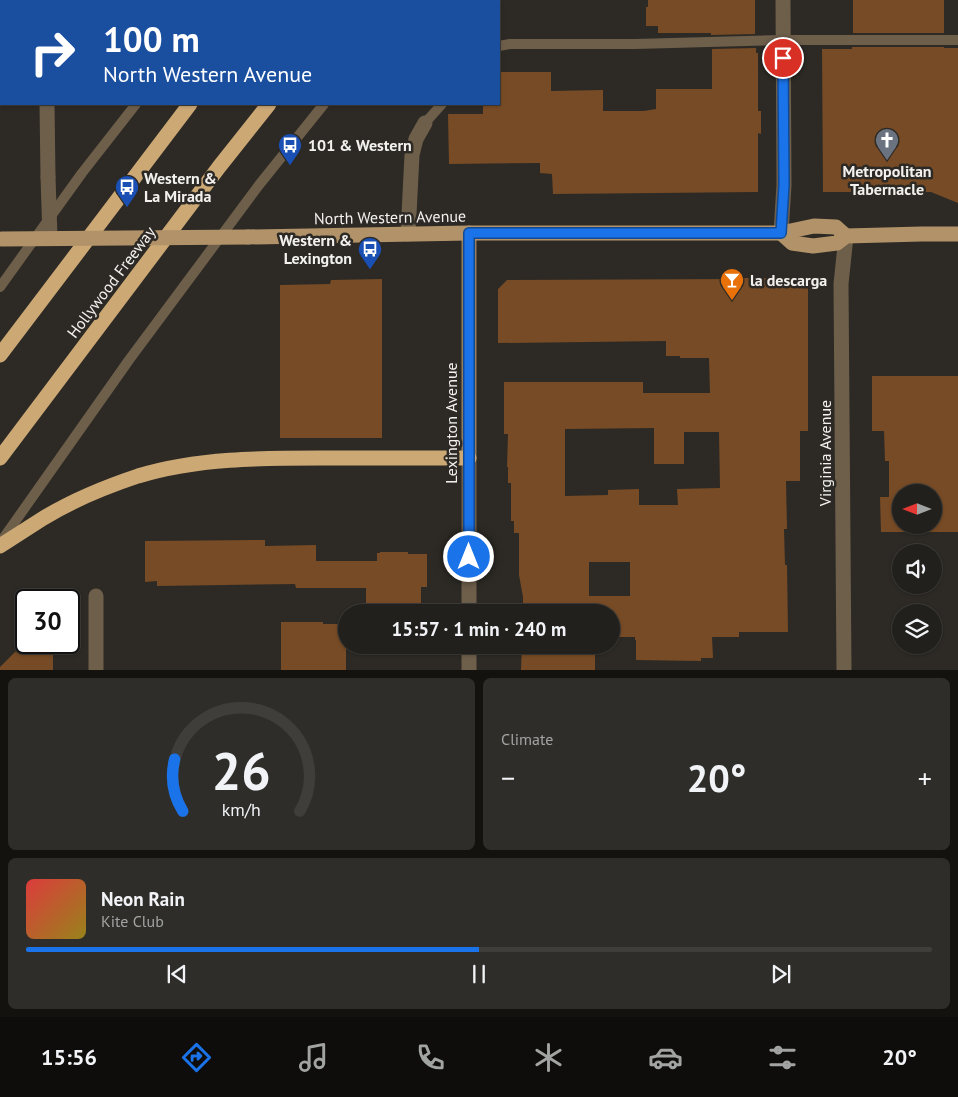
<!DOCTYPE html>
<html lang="en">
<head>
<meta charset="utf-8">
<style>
  body { margin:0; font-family:"PT Sans",sans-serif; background:#2e2d29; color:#f1f3f6; height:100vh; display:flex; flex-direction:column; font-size:19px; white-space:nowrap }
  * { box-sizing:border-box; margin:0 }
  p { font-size:16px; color:#a2a3a3 }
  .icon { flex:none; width:28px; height:28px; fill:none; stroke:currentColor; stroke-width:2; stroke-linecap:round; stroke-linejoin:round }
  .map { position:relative; height:670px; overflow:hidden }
  .panel { display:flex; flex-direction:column; gap:8px; padding:8px; background:#13120f; flex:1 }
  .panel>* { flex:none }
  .hud { position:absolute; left:0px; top:0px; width:500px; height:105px; box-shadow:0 1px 4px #0004,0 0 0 1px #3f3e3b; background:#1a4fa0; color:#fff; overflow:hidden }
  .needle { width:32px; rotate:270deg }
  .fabs { position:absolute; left:892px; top:484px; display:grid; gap:10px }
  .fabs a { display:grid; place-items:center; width:50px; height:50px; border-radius:50%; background:#22201c; box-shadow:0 1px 4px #0004,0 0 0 1px #3f3e3b; font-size:25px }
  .speed { position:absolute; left:15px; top:589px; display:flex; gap:10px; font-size:25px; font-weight:700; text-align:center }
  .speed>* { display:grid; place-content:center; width:65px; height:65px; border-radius:50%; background:#22201c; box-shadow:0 1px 4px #0004,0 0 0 1px #3f3e3b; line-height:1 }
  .speed .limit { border:2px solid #111; border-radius:8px; background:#fff; color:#111 }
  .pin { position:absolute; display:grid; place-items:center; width:42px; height:42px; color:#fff; margin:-21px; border:2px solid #fff; border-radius:50%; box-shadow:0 1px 5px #0007 }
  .me { position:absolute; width:55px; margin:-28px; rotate:0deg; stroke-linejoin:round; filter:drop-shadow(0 0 4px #0008) }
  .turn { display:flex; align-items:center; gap:18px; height:105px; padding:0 20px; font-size:22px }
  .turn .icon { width:65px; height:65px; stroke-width:2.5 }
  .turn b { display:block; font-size:35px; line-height:42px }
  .big { font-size:38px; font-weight:700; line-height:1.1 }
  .panel .card { flex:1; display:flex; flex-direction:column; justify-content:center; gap:8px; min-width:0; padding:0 18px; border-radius:8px; background:#2e2d29 }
  .panel .dial { align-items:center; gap:0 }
  .dial svg { height:130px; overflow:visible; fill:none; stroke:#3f3e3b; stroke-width:7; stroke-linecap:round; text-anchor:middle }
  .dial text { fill:#f1f3f6; stroke:none }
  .song { display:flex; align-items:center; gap:15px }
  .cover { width:60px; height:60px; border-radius:8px; background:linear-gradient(135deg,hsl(0 70% 55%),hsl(50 70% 35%)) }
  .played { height:5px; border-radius:2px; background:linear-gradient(90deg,#1a73e8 50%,#3f3e3b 50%) }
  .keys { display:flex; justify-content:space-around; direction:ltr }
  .heat { display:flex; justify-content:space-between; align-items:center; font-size:28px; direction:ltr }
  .panel .tiles { flex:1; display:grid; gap:8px; grid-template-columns:1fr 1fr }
  .card:last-child { grid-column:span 2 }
  .trip { position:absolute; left:338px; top:604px; width:282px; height:50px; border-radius:25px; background:#22201c; box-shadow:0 1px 4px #0004,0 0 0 1px #3f3e3b; font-weight:700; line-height:50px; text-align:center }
  .dock { display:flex; height:80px; justify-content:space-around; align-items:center; background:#0e0d0b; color:#a2a3a3 }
  .dock .icon { width:35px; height:35px }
  .dock .current { color:#1a73e8 }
  .dock b { font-size:22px; color:#f1f3f6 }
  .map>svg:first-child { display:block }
  .building { fill:#774b25; fill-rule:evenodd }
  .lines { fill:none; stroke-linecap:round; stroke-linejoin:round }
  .lane { stroke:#6e5f4b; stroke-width:10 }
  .street { stroke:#6e5f4b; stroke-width:15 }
  .secondary { stroke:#947d5d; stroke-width:15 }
  .primary { stroke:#b29369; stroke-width:15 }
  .highway { stroke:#cca875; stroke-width:15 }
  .street-bridge { stroke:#6e5f4b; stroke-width:15 }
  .primary-bridge { stroke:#b29369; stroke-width:15 }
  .route-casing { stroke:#114b97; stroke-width:12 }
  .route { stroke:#1a73e8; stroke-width:9 }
  .labels { text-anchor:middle; stroke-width:5; stroke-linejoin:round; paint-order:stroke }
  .poi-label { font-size:16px; font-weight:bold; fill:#f3f1ee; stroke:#2d2a25; text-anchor:start }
  .street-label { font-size:16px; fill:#f3f1ee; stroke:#2d2a25 }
</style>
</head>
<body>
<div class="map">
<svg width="958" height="670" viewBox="0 0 958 670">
  <rect width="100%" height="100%" fill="#2d2a25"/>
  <g class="building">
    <path d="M648,0H755V34L711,35V33H658V26H646V7H648Z"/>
    <rect x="853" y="0" width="91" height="33"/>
    <path d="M852,47H944V48H958V203L931,192H823L822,49H852Z"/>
    <path d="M756,48V53H758V111H761V134L758,133V192L553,194L552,174L540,173V163L449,164L448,114H483V104H499V72H551V91L603,90V111H644L656,109V89H712V49Z"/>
    <path d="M740,278H808V431H800V481H786L787,529H784L785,565H787L788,632H739V637H712L713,658H701V661L636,660V640H635V637H611V612H523V597L519,575V533H514V521H511V483H508V467H507L508,434H504V382H643V393H710L709,358H680V356H666V341L498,343V289L507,280L741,279ZM654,428V464H684V432H719L720,488L677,489L678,505H639V489L608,490V495L565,496V429ZM589,562H630V596H589Z"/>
    <path d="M382,279V438H280V285L330,284L331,280Z"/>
    <path d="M872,376H958V532H881L880,497H889V461H885L884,431H872ZM901,492H934V525H901Z"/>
    <path d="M265,540V546L316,545V561H377V553H380V552H408V554H427V587H421V612H366V588H296L295,584L157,586V581L145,582V541Z"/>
    <path d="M281,622H323V624H346V670H281Z"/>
    <path d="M25,642H53V670H0V667Z"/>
    <path d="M522,645H595V670H521Z"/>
  </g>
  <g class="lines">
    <g class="lane">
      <path d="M217,1L218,0"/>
      <path d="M415,1L416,0"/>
      <path d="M0,44H1"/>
      <path d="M499,46L510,44H635L783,40H958"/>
      <path d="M425,123L442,104"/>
      <path d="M0,287L82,173L136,104"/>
      <path d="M0,543L129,360L259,185L324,104"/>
    </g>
    <g class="street">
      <path d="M46,0V1"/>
      <path d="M47,104L48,177"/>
      <path d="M781,233L784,185L783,0"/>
      <path d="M408,234L412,155L416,139L425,123"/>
      <path d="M469,458V612"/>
      <path d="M469,645V670"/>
      <path d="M96,670V596"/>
      <path d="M844,670L841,284L846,236"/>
    </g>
    <path class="secondary" d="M469,233V458"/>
    <g class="primary">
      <path d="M781,233L792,243L813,246L837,243L846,236L922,234H958"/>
      <path d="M248,237L469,233H781L814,226L836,227L846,236"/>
    </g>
    <g class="highway">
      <path d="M274,1L275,0"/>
      <path d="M357,1L358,0"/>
      <path d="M0,355L190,104"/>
      <path d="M0,458L219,167L269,104"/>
      <path d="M0,546C14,537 28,528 42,519C71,501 105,487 138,476C200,457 268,458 333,458C378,458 424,458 469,458"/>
    </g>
    <path class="street-bridge" d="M48,177L50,238"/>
    <path class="primary-bridge" d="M2,239L248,237"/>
  </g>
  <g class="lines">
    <g class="route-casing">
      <path id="route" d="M469,557V233H781L784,185L783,58"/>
    </g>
    <use href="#route" class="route"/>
  </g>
  <defs>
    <g id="church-pin" transform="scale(1.25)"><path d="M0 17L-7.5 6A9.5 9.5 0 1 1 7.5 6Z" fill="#6b7280" stroke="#2d2a25"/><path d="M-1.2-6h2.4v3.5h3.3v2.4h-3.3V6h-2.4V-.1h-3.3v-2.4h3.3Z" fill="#fff"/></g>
    <g id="bus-pin" transform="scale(1.25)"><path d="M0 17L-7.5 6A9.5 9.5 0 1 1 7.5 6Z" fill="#1a4fb4" stroke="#2d2a25"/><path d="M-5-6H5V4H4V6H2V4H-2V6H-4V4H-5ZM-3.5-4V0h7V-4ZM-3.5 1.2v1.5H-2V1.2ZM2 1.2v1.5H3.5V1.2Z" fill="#fff"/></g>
    <g id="bar-pin" transform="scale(1.25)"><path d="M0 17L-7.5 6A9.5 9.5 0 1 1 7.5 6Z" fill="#e8710a" stroke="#2d2a25"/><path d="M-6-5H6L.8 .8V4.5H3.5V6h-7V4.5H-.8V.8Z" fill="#fff"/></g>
  </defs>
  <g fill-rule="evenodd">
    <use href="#church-pin" x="887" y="140"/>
    <use href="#bus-pin" x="290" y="145"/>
    <use href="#bus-pin" x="127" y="187"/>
    <use href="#bus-pin" x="370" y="249"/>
    <use href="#bar-pin" x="732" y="280"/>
  </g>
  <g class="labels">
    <g class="poi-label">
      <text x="308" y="151">101 &amp; Western</text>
      <text x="887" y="177" text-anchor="middle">Metropolitan<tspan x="887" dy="18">Tabernacle</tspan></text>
      <text x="144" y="184">Western &amp;<tspan x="144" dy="18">La Mirada</tspan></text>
      <text x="352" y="246" text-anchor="end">Western &amp;<tspan x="352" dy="18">Lexington</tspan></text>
      <text x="750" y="286">la descarga</text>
    </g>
    <g class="street-label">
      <text transform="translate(390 217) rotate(-1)" y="6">North Western Avenue</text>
      <text transform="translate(111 282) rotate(-53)" y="6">Hollywood Freeway</text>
      <text transform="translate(451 423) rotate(-90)" y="6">Lexington Avenue</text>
      <text transform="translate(825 453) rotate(-90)" y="6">Virginia Avenue</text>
    </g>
  </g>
</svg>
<div class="fabs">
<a><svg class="needle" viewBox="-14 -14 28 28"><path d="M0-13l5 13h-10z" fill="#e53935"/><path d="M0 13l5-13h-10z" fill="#a2a3a3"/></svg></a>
<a><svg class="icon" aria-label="sound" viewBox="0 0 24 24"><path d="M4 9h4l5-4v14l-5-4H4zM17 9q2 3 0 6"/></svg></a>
<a><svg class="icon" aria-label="layers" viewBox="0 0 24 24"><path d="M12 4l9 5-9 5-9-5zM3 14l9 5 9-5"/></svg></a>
</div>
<div class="speed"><div class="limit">30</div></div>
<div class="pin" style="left:783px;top:58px;background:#d93025"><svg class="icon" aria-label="arrive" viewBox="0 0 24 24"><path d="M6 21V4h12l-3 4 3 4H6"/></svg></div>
<svg class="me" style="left:469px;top:557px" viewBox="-20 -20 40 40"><circle r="17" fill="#1a73e8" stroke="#fff" stroke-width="3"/><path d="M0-11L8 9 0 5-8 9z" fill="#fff"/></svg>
<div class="trip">15:57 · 1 min · 240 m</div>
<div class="hud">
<div class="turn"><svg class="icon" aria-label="right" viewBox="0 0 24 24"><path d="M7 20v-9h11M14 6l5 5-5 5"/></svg><div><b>100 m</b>North Western Avenue</div></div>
</div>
</div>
<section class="panel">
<div class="tiles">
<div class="card dial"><svg viewBox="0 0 100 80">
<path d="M14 69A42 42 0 1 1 86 69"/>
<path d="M14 69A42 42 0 0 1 9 37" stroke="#1a73e8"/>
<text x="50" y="56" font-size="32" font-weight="700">26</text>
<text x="50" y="72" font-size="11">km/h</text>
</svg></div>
<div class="card"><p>Climate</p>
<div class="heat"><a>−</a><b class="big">20°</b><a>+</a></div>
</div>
<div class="card">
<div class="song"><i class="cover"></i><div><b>Neon Rain</b><p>Kite Club</p></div></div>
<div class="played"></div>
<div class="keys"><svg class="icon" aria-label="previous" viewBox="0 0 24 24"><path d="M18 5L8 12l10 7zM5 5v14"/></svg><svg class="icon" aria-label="pause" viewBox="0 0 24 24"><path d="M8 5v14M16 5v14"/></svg><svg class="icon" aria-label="next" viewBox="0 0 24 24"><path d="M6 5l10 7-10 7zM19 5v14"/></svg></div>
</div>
</div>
</section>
<nav class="dock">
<b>15:56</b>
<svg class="icon current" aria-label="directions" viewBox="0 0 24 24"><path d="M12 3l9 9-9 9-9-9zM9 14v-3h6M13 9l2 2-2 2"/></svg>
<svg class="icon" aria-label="music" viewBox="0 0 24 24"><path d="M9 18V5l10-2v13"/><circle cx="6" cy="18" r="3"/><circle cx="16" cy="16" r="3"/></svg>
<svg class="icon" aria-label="phone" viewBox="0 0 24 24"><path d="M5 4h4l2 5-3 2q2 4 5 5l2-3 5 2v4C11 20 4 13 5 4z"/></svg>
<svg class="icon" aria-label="climate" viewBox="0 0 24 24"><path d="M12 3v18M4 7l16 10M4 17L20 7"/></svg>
<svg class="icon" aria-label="car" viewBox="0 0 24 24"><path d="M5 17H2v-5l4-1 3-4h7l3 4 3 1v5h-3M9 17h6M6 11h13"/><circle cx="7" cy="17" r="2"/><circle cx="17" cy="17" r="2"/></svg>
<svg class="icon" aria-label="filters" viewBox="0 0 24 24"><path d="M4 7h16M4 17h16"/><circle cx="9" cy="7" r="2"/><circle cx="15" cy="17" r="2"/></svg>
<b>20°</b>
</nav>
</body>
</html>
